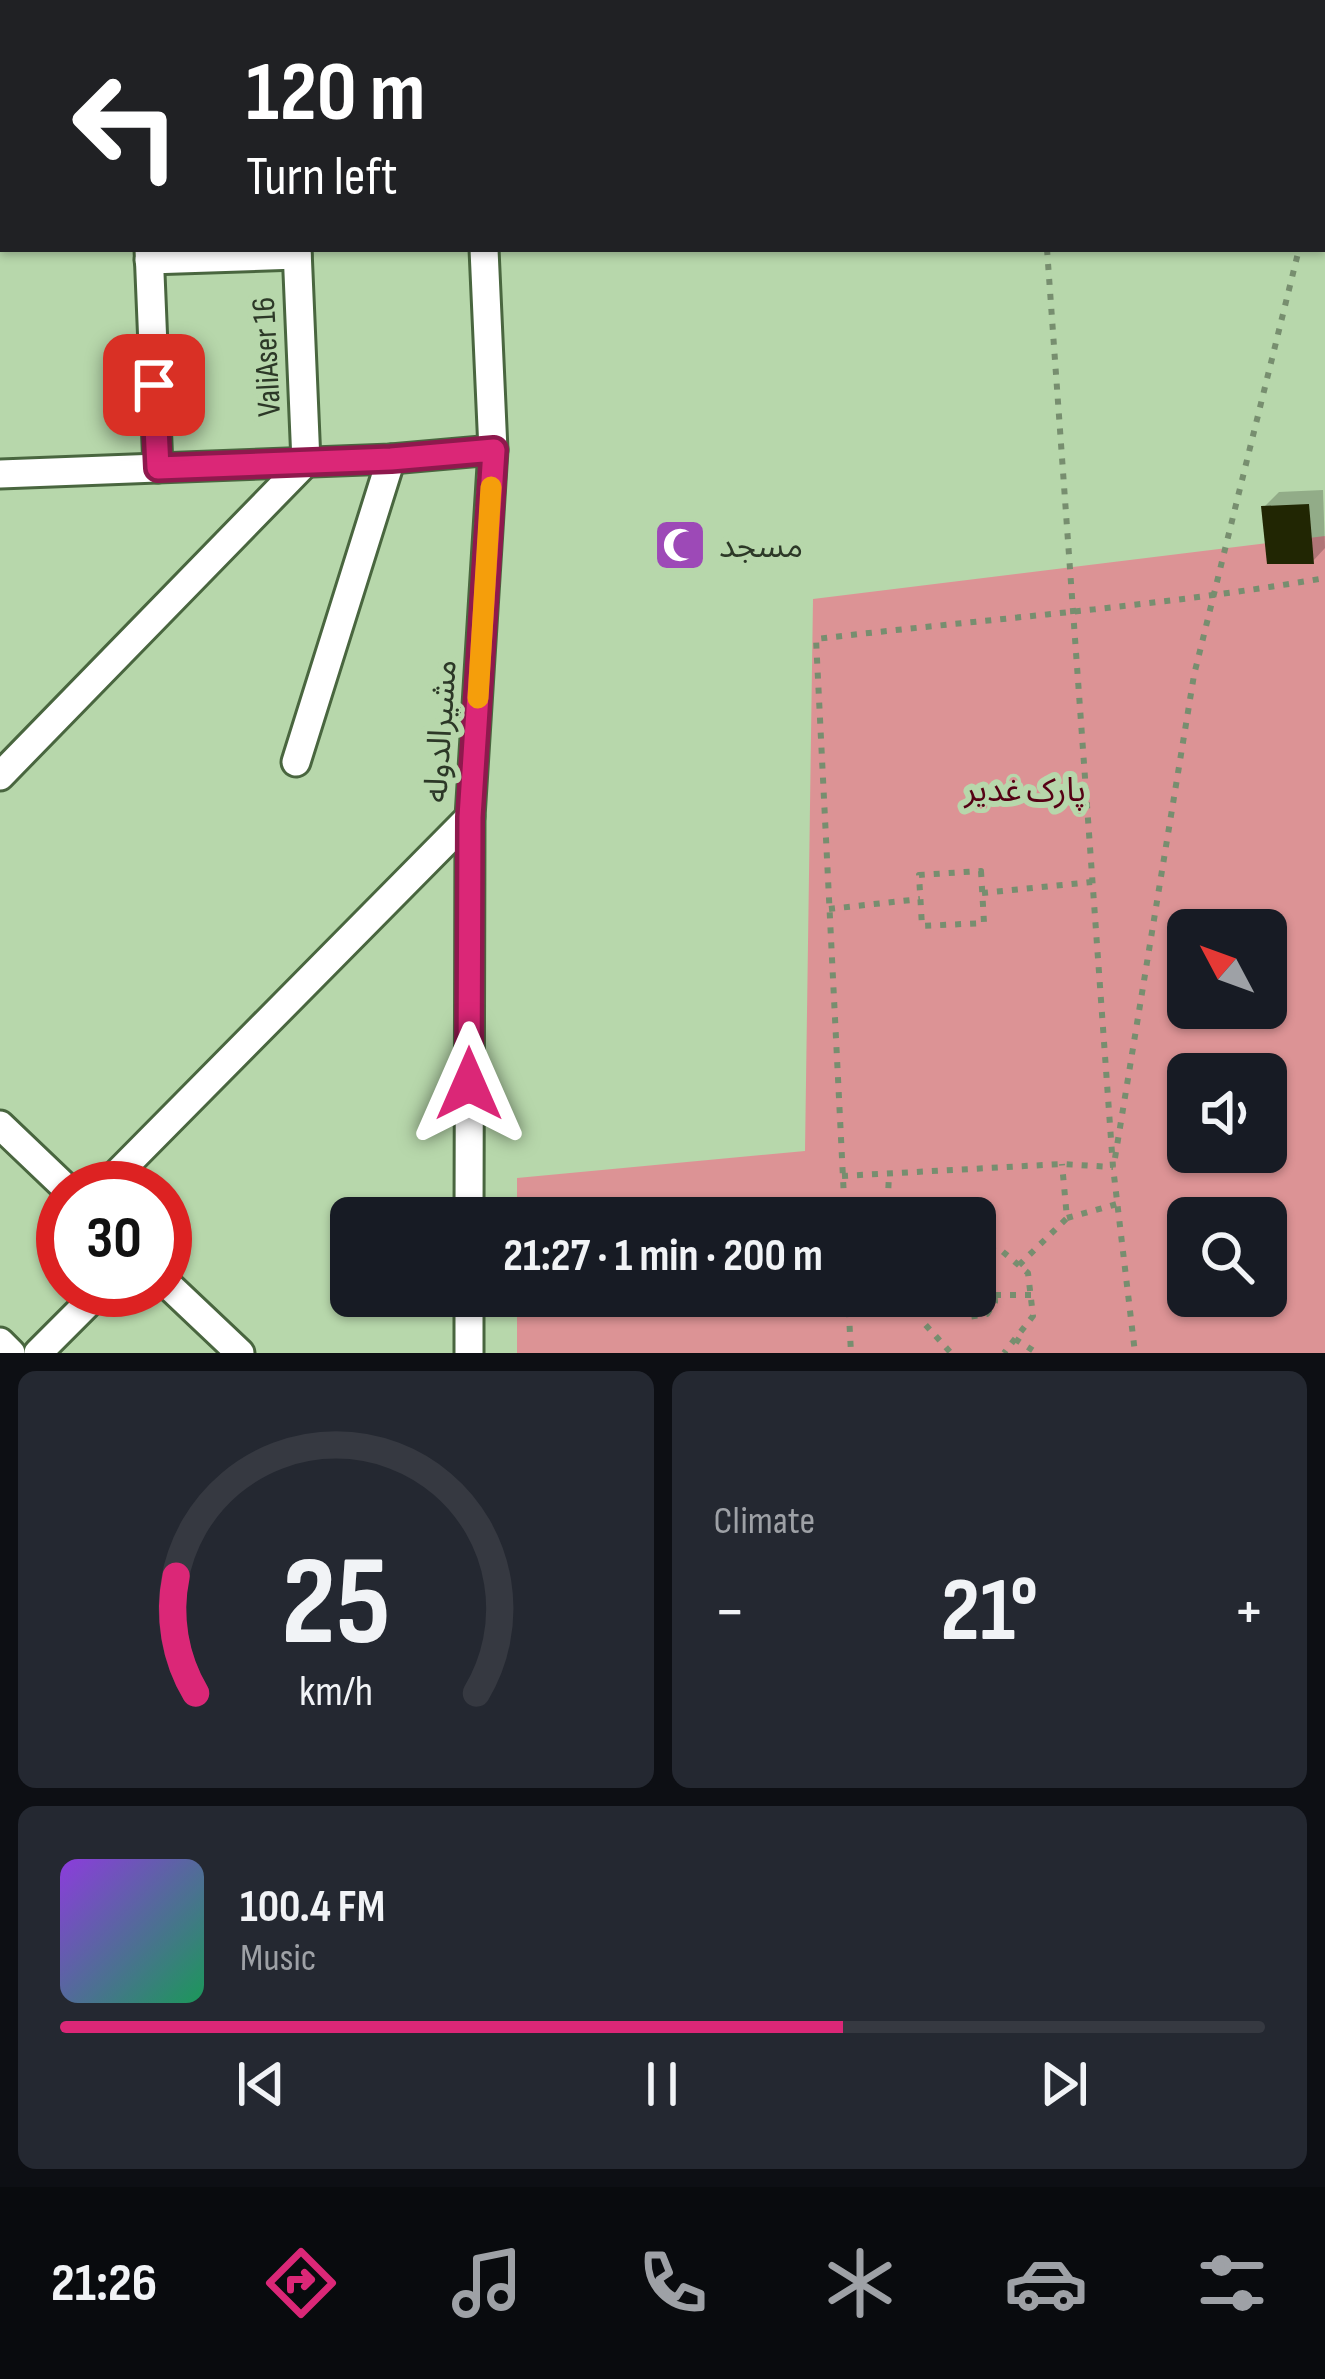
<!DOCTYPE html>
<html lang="en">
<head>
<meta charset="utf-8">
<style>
  body { margin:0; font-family:"Sofia Sans Condensed","Noto Sans Arabic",sans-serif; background:#242831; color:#f1f3f6; height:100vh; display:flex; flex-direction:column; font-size:45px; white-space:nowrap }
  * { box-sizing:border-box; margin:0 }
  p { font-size:39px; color:#9ea1a6 }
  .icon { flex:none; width:66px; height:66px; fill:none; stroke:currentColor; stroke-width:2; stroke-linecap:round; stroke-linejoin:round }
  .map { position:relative; height:1353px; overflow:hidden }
  .drawer { display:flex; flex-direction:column; gap:18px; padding:18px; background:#0d0f14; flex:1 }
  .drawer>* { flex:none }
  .banner { position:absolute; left:0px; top:0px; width:1326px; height:252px; box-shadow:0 3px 9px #0004; background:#202124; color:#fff; overflow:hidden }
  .needle { width:78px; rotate:311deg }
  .buttons { position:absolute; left:1167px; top:909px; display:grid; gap:24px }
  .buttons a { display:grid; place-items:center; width:120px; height:120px; border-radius:18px; background:#171b24; box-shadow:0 3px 9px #0004; font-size:60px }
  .speed { position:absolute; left:36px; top:1161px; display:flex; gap:24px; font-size:60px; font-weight:700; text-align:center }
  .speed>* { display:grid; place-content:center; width:156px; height:156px; border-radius:50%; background:#171b24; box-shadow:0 3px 9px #0004; line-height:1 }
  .speed .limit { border:18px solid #d22; background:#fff; color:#111 }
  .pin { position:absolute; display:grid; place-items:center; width:102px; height:102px; color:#fff; margin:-51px; border-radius:24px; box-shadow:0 6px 18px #0006 }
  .me { position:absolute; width:132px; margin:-66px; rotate:0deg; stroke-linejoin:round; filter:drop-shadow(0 0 9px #0008) }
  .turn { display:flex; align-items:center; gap:42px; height:252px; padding:0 48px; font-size:54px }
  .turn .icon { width:156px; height:156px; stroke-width:2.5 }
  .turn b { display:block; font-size:84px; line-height:102px }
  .big { font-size:90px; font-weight:700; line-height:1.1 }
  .drawer .card { flex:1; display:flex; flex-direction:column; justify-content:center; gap:18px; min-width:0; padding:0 42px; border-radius:18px; background:#242831 }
  .drawer .dial { align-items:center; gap:0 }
  .dial svg { height:312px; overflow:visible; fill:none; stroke:#363941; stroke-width:7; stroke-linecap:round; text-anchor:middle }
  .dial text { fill:#f1f3f6; stroke:none }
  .song { display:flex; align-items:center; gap:36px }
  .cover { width:144px; height:144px; border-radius:18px; background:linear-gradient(135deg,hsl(270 70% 55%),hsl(150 70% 35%)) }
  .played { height:12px; border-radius:6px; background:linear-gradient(90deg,#db2777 65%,#363941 65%) }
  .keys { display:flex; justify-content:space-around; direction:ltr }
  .heat { display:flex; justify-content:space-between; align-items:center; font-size:66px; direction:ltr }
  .drawer .tiles { flex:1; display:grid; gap:18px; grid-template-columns:1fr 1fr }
  .card:last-child { grid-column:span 2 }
  .trip { position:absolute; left:330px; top:1197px; width:666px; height:120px; border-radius:18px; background:#171b24; box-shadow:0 3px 9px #0004; font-weight:700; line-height:120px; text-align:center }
  .dock { display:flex; height:192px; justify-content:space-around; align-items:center; background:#090b0e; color:#9ea1a6 }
  .dock .icon { width:84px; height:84px }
  .dock .current { color:#db2777 }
  .dock b { font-size:54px; color:#f1f3f6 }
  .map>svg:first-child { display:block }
  .green { fill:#dc9395; fill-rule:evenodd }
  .shadow { fill:#0003 }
  .building { fill:#212603 }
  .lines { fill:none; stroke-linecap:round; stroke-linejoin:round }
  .street-casing { stroke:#49663f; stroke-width:33 }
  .path { stroke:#778e6f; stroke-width:6; stroke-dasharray:6 9; stroke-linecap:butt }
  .street { stroke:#fff; stroke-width:27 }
  .route-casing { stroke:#8e194d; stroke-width:30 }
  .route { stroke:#db2777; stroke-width:21 }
  .slow { stroke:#f59e0b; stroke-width:21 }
  .labels { text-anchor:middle; stroke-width:12; stroke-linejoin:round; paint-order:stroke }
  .street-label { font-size:33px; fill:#2c3827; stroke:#b7d7ab }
  .poi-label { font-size:33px; fill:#2c3827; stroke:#b7d7ab; text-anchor:start }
  .park-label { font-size:33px; fill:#550114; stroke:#b7d7ab }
</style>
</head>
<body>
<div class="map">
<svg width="1325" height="1353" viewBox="0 0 1325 1353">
  <rect width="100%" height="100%" fill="#b7d7ab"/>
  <path class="green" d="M1325,536V1353H517V1296H975V1218H517V1178L805,1151L813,599ZM1188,930H1266V1008H1188ZM1188,1074H1266V1152H1188ZM1188,1218H1266V1296H1188Z"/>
  <path class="shadow" d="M1323,490L1325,548L1313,561L1264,507L1279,492Z"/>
  <path class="building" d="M1309,504L1314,564H1267L1261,506Z"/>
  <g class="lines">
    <g class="street-casing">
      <g id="street">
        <path d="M138,0V3"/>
        <path d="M285,0L286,3"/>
        <path d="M473,0V3"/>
        <path d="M0,53H3"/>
        <path d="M149,249L158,468"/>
        <path d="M149,260L297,255"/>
        <path d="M0,474L391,459L493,450"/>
        <path d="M296,762L391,459"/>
        <path d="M0,776L306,462L297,249"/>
        <path d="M0,1125L66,1188"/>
        <path d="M103,1188L470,817"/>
        <path d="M469,1218L470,817L493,450L484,249"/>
        <path d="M165,1282L240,1353"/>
        <path d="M0,1342L11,1353"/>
        <path d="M38,1353L101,1290"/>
        <path d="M469,1353V1296"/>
      </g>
    </g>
    <g class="path">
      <path d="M1029,0V3"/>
      <path d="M1323,152L1325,144"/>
      <path d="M1047,249L1113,1167L1135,1353"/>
      <path d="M981,871L984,923L922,926L919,875Z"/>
      <path d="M982,893L1092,882"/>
      <path d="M829,909L920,899"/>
      <path d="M1115,1158L1194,675L1299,249"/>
      <path d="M842,1176L1062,1164L1113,1167"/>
      <path d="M845,1218L816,639C985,619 1157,607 1325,578"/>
      <path d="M887,1218L889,1174"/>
      <path d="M1067,1218L1117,1204"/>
      <path d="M975,1247L996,1246L1028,1273L1033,1316L1004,1353"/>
      <path d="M1019,1265L1067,1218L1062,1164"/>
      <path d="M995,1295H1031"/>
      <path d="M848,1296L851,1353"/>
      <path d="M923,1296V1322L951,1353"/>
      <path d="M954,1296L957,1308L968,1317L987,1314L995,1302L994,1289L984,1279L975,1277"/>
      <path d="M923,1299L954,1302"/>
      <path d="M1015,1339L1037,1353"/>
    </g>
    <use href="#street" class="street"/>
  </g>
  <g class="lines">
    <g class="route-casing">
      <path id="route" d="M154,385L158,468L391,459L494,450L470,817L469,1084"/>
    </g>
    <use href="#route" class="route"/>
    <path class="slow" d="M478,698L491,487"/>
  </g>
  <defs>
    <g id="mosque-square" transform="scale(2.7)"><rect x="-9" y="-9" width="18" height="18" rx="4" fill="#9d49b7" stroke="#b7d7ab"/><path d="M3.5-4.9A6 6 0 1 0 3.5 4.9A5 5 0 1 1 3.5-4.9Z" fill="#fff"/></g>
  </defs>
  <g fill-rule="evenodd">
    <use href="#mosque-square" x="680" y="545"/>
  </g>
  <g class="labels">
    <g class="street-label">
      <text transform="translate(265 357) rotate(-93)" y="12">ValiAser 16</text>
      <text transform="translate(439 731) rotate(-86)" y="12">مشیرالدوله</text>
    </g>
    <g class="poi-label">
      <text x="719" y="557">مسجد</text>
    </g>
    <g class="park-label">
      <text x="1025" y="801">پارک غدیر</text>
    </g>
  </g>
</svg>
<div class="buttons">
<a><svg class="needle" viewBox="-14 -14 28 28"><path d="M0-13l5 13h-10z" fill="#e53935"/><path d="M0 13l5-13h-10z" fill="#9ea1a6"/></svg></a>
<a><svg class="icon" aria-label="sound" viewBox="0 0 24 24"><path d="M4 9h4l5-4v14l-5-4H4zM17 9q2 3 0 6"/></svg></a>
<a><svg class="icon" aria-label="search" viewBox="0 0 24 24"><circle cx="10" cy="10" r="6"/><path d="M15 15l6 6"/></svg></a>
</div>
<div class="speed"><div class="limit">30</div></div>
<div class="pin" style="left:154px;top:385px;background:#d93025"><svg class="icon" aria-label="arrive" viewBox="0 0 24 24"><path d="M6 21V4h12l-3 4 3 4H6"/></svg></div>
<svg class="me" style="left:469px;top:1084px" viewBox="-20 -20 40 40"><path d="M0-17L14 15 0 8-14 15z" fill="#db2777" stroke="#fff" stroke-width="4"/></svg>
<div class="trip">21:27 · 1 min · 200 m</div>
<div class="banner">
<div class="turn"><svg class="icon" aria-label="left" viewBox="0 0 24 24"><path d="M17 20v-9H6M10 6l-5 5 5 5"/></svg><div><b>120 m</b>Turn left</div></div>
</div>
</div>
<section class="drawer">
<div class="tiles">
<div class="card dial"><svg viewBox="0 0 100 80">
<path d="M14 69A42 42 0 1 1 86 69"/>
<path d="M14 69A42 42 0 0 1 9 39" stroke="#db2777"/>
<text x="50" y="56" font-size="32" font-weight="700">25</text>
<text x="50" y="72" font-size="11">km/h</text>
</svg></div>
<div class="card"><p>Climate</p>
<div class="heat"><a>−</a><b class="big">21°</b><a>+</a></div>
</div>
<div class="card">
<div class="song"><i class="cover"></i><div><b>100.4 FM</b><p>Music</p></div></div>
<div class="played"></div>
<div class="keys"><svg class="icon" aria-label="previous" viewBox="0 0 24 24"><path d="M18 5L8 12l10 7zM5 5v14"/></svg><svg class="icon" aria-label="pause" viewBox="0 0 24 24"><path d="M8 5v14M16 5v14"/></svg><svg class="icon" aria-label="next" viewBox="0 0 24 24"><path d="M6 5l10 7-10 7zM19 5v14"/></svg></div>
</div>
</div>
</section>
<nav class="dock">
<b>21:26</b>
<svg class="icon current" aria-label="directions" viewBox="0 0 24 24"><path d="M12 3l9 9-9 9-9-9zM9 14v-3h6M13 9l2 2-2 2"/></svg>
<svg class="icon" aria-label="music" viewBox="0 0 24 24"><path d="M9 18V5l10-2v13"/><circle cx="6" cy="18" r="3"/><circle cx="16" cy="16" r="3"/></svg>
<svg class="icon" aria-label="phone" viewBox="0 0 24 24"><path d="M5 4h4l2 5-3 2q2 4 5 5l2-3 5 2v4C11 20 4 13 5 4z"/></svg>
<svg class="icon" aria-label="climate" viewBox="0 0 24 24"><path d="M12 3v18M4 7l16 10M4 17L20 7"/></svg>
<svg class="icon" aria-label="car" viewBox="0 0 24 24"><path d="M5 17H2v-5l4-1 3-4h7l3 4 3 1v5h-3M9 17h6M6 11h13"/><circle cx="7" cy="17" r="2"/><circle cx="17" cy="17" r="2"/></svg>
<svg class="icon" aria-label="filters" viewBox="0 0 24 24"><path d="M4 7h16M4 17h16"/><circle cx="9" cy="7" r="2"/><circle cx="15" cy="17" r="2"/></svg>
</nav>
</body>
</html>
